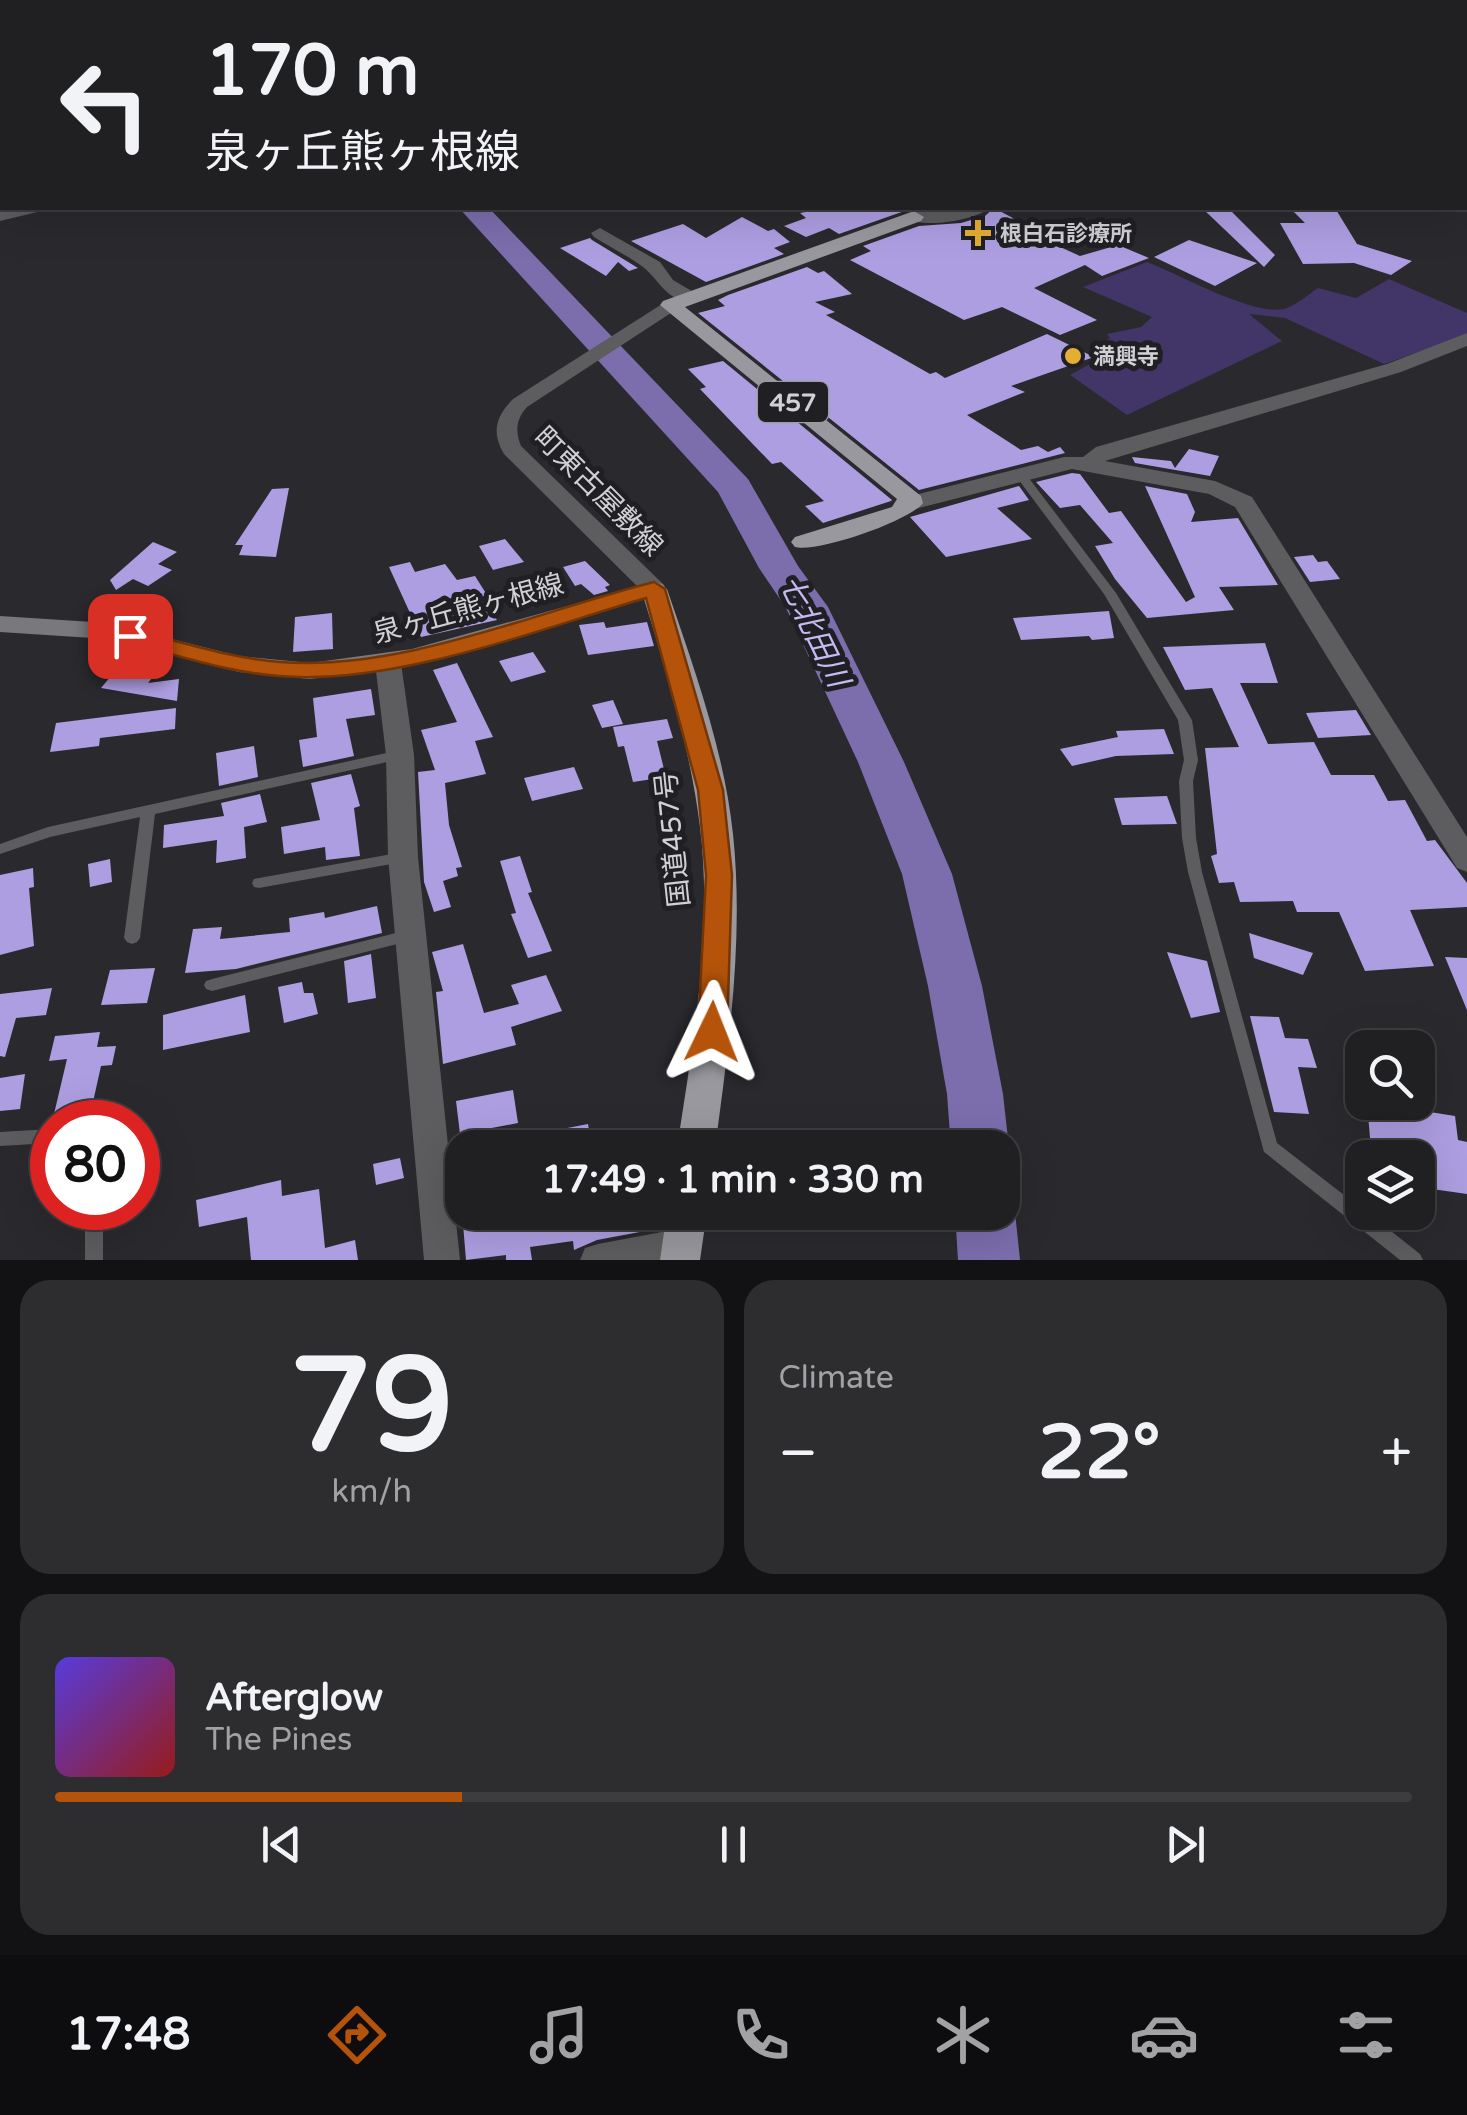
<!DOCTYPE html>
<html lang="en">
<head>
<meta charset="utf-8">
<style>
  body { margin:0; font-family:"Varela Round","Noto Sans JP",sans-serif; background:#2d2c2f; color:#f1f3f6; height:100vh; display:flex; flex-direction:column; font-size:38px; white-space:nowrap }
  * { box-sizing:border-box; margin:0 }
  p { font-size:32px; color:#a2a2a5 }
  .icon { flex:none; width:55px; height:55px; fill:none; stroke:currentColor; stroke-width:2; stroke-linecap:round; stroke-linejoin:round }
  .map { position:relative; height:1260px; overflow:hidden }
  .panel { display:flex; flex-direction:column; gap:20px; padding:20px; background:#121113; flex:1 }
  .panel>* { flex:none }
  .banner { position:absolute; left:0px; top:0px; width:1468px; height:210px; box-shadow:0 10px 40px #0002,0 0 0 2px #3d3d40; background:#201f22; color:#f1f3f6; overflow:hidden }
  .controls { position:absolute; left:1345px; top:1030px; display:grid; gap:20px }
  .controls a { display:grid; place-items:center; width:90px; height:90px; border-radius:20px; background:#201f22; box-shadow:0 10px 40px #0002,0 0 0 2px #3d3d40; font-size:50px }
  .speed { position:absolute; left:30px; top:1100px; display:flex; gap:20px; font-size:50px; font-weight:700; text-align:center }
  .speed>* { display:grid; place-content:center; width:130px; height:130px; border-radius:50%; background:#201f22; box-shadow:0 10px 40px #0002,0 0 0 2px #3d3d40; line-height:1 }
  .speed .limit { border:15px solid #d22; background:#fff; color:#111 }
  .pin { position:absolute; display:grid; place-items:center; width:85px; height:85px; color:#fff; margin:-42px; border-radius:20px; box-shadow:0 5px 15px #0006 }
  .me { position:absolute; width:110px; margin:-55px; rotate:2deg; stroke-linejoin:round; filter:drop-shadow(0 0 8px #0008) }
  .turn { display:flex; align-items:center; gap:35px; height:210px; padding:0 40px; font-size:45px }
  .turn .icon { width:130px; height:130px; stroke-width:2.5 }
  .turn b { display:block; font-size:70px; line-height:85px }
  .big { font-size:75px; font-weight:700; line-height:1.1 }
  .panel .widget { flex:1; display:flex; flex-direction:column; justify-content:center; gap:15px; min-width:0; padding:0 35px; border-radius:30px; background:#2d2c2f }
  .panel .dial { align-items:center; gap:0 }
  .dial b { font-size:130px; line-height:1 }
  .song { display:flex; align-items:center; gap:30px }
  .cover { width:120px; height:120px; border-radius:15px; background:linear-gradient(135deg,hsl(250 70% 55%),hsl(0 70% 35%)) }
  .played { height:10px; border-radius:5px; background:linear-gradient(90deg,#b45309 30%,#3d3d40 30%) }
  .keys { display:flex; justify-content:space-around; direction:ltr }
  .heat { display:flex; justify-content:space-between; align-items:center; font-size:55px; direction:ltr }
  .panel .tiles { flex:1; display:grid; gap:20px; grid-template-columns:1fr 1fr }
  .widget:last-child { grid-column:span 2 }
  .trip { position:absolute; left:445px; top:1130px; width:575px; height:100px; border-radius:30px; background:#201f22; box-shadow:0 10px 40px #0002,0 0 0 2px #3d3d40; font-weight:700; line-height:100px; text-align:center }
  .menu { display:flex; height:160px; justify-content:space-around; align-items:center; background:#0d0c0e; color:#a2a2a5 }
  .menu .icon { width:70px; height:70px }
  .menu .selected { color:#b45309 }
  .menu b { font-size:45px; color:#f1f3f6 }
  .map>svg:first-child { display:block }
  .green { fill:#423567 }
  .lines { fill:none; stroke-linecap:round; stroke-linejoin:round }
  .stream { stroke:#7c6dad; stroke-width:5 }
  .river { fill:#7c6dad; fill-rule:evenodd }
  .building { fill:#ad9ee1 }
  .service { fill:#5d5c5f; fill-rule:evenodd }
  .minor { fill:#5d5c5f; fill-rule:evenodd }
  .tertiary { fill:#5d5c5f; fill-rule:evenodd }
  .secondary { fill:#79797d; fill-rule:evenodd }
  .trunk { fill:#99989e; fill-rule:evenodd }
  .route { fill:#b45309; stroke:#753606; stroke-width:2.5 }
  .poi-dot { fill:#e3ae34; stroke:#201f24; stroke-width:4 }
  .labels { text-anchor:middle; stroke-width:10; stroke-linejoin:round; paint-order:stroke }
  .far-poi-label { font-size:22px; font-weight:bold; fill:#d1d1d4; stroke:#201f24; text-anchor:start }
  .shield { fill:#201f24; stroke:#9c9c9f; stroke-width:2.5 }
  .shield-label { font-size:25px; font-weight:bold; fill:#d1d1d4 }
  .street-label { font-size:28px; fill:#d1d1d4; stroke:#201f24 }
  .water-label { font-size:30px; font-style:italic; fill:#c5baf1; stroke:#201f24 }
</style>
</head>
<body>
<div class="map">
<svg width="1467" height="1260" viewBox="0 0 1467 1260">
  <rect width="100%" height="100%" fill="#2a292e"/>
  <path class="green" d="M1147,262C1179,274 1252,316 1284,309C1295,306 1309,294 1318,288L1356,298L1389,279L1467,313V335L1384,364L1285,318L1249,314L1282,341L1127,415L1070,375L1101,358L1095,348L1110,338L1107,334L1141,327L1152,317L1083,287Z"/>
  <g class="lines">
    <g class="stream">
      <path d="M942,0L947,2"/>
      <path d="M106,2L113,0"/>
    </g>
    <g class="river">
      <rect x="343" y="0" width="22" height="2"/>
      <path d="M459,208H489L748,479L798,566L828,607L904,762L952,874L982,986L1003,1094L1009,1148L1002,1162V1148H951L947,1094L928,986L902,874L858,762L786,608L759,568L718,492Z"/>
      <path d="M1002,1192L1015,1212L1020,1260H958L955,1212H1002Z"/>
    </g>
  </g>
  <g class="building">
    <path d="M827,208H913L839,234L829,228L806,237L784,226L806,218L800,213Z"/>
    <path d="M994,208L1024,224L1016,227L1080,256L1118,245L1149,258L1102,276L1085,265L1034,288L1097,320L1060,335L1002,307L964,320L850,260L871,251L863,246L919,226L961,223L985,216Z"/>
    <path d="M1202,208H1228L1275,255L1264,267Z"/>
    <path d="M1290,208H1335L1357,244L1412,261L1391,275L1354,263L1303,264L1280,223H1305Z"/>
    <path d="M742,217L768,231L774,229L790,242L774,248L784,254L706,282L631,241L683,224L706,238Z"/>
    <path d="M590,238L592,240L638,268L629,271L618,262L606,276L560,248Z"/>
    <path d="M1189,240L1257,263L1215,286L1154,257Z"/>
    <path d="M807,267L818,273L824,271L852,294L815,302L835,312L826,315L930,374L936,372L945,378L1047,334L1094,357L1011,386L1025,392L967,415L1021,450L1038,446L1048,452L1060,447L1065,453L919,490L698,313L725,306L718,300L728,295Z"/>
    <path d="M723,361L892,500L891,501L823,523L805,506L824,501L781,462L772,464L700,389L706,387L688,369Z"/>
    <path d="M1189,449L1219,456L1210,476L1135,463L1132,457L1171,461L1175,468Z"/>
    <path d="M1072,473L1080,474L1109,513L1121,511L1186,602L1195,597L1145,486L1187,494L1195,512L1191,522L1238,518L1278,585L1219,587L1234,610L1147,618L1115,579L1095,546L1113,543L1080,505L1060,508L1036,482Z"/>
    <path d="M1019,486L1029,500L997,508L1032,539L946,557L910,517Z"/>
    <path d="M289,488L276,557L239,555L243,545H235L272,489Z"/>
    <path d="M505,539L524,562L493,570L479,546Z"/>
    <path d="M153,542L177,552L158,564L172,570L148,586L133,579L116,590L110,580Z"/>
    <path d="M1313,555L1318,562L1327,561L1340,579L1310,582L1294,557Z"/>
    <path d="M585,561L610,585L605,587L608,591L594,595L581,584L575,586L563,567Z"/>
    <path d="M410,562L415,572L445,564L457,580L475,576L487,595L480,597L497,620L421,637L389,567Z"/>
    <path d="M1109,611L1114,638L1092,640L1089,636L1021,640L1013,618Z"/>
    <path d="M332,613L333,649L293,652L295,617Z"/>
    <path d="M604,622L606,628L647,622L654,646L588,655L579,625Z"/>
    <path d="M1265,643L1278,683H1240L1268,744L1314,742L1331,775H1374L1388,801L1405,800L1427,841L1435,840L1467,883V907L1410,910L1434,966L1365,971L1339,912H1297L1293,901L1240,902L1234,882L1219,883L1211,856L1217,854L1205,748L1239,747L1212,688L1185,690L1163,647Z"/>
    <path d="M533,652L546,672L511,682L499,661Z"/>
    <path d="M122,663L158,670L148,683L179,679L177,701L101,688Z"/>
    <path d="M457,663L493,737L475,741L486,774L445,783L449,825L462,867L456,868L458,876L443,881L451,907L434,912L424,882L418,772L435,770L421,730L457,722L433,670Z"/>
    <path d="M371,689L375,715L346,719L354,756L303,767L299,740L317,737L313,698Z"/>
    <path d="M613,700L623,724L602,728L592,705Z"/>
    <path d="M176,708L175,729L100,738L99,746L50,752L56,723Z"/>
    <path d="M1356,710L1371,735L1318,738L1306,713Z"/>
    <path d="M667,719L673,738L657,741L666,777L633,782L624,746L618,747L613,727Z"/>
    <path d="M1164,729L1174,754L1116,756L1072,766L1060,749L1118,737L1116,731Z"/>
    <path d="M254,746L258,777L219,786L216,753Z"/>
    <path d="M574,767L583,789L532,801L524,778Z"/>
    <path d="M351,774L360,806L354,808L360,856L326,860L325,847L284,854L281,827L320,820L311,783Z"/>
    <path d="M260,794L267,822L244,827L246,858L216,863L217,840L163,848L164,825L224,816L221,803Z"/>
    <path d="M1167,796L1177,824L1122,825L1114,798Z"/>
    <path d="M520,856L532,892L528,893L552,951L528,958L511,914L516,913L500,861Z"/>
    <path d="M110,859L112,882L90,887L88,864Z"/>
    <path d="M33,868L34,887L29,888L34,946L0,955V875Z"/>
    <path d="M377,906L382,933L236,969L185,973L193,929L222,927L220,939L290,932L289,918L324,912L325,918Z"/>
    <path d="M1249,933L1313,953L1303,975L1254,958Z"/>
    <path d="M463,944L484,1013L519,1004L511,985L546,975L562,1011L511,1027L516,1045L443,1064L436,992L443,991L432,952Z"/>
    <path d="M1167,952L1207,961L1220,1012L1191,1018Z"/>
    <path d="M371,954L376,998L348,1003L344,961Z"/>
    <path d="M1445,957L1467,958V1010Z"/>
    <path d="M155,968L147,1003L101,1005L110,970Z"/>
    <path d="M302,982L304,993H313L318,1014L284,1023L278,987Z"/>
    <path d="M52,988L46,1015L16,1018L5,1057L0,1056V994Z"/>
    <path d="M245,995L250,1032L163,1050V1015Z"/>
    <path d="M1250,1016L1279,1017L1285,1038L1308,1039L1317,1068L1298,1067L1309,1114L1274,1112Z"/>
    <path d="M100,1032L97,1047L116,1046L112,1065L101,1066L91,1111L54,1114L67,1059L49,1061L55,1036Z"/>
    <path d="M25,1074L20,1109L0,1111V1078Z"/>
    <path d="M513,1090L518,1123L460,1134L456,1101Z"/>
    <path d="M1367,1102L1455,1116L1458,1140L1467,1142V1194L1418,1187V1146L1370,1138Z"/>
    <path d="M588,1124L592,1148H560L557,1130Z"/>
    <path d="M400,1158L404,1178L376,1185L373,1164Z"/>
    <path d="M281,1180L282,1196L319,1189L325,1248L355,1240L358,1260H251L247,1217L199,1227L196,1200Z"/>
    <path d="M597,1212H618L620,1223L662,1216L661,1228L597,1240L574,1250L573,1241L530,1247L532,1260H506V1255L466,1260L463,1224L526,1214L527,1220L560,1214L561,1220Z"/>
  </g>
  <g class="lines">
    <g class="service">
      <path d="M528,0L531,2H523L524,1Z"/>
      <path d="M1021,472L1025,473L1116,593L1192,720L1198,760L1193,781L1196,838L1202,872L1277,1143L1362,1209V1212H1367L1420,1254L1423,1260H1400L1264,1152L1188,872L1182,838L1179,781L1184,760L1178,720L1104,594L1015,475Z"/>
      <path d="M400,750L405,752L407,755L405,758L155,814L140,938L137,942L132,944L127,942L124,938L140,817L50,837L0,854V844L48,827Z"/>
      <path d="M403,852L408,853L410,857L408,861L259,888L254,887L252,883L254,879L259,878Z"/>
      <path d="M408,930L413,932L416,936L413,940L212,991L206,989L204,985L206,981L212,979Z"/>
      <path d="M52,1129V1143L0,1146V1132Z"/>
      <rect x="85" y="1208" width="18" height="52"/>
    </g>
    <g class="minor">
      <path d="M285,0H299V2H286Z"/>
      <path d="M1320,0H1351L1353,2H1322Z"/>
      <rect x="1465" y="9" width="2" height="8"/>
      <path d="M19,208H54L0,221V211Z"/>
      <path d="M600,228L660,262L673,280L695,293V301C668,305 660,280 643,267C628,256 610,247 594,237L591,233Z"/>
      <path d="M1467,333V346L1401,372L1105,461L1215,481L1252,497L1467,837V872L1457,868L1235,507L1209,494L1072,469L911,510L900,503L903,498L1064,457H1083L1096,447L1387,364Z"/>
      <path d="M388,655L401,663L414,755L418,857L460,1260H424L388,857L386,755L375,663Z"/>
      <path d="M683,1228L696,1233L701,1244L696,1255L684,1260H580L585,1248L598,1244Z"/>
    </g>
    <g class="tertiary">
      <rect x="1465" y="165" width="2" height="10"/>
      <path d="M962,208H991C974,220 922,230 905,217L914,212Z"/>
      <path d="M670,299L680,305L677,309L527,407C516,419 515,431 521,446L663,584L666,589L663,594H645L504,454C491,432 496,416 513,399Z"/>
    </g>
    <path class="secondary" d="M654,582L663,584L666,589L663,594L413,665L310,679L239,672L108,639L0,632V616L108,623L239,656L310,663L412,649Z"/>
    <g class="trunk">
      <rect x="521" y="0" width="14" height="2"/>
      <path d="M914,211L924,217L921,221L685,307L921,496L923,503C909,521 818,553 795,547L791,542L795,537L892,507L897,499L660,305L663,301Z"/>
      <path d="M654,581L667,589C694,668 724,750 733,834C744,938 729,1044 715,1148H677C693,1043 713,933 700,827C690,746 665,667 641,589Z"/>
      <path d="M667,1212H707L700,1260H660Z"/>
    </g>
  </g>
  <path class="route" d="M654,582L665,589L723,790L732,875L727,1032L723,1041L712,1044L702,1041L698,1032L706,875L698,790L646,598C536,630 393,686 279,676C226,672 173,654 122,641L119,636L130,629C179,641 229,658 280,662C404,671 535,612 654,582Z"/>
  <g class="poi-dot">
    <path d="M973 218h10v10h10v10h-10v10h-10v-10h-10v-10h10z"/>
    <circle cx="1073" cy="356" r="10"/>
  </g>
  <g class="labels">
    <g class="far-poi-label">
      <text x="1000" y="241">根白石診療所</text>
      <text x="1093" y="364">満興寺</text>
    </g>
    <rect class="shield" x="758" y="382" width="70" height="40" rx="8"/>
    <g class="shield-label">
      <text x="793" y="411">457</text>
    </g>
    <g class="street-label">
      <text transform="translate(599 491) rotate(45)" y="10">町東古屋敷線</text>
      <text transform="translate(468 608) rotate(-15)" y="10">泉ヶ丘熊ヶ根線</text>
      <text transform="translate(672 839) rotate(-96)" y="10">国道457号</text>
    </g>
    <g class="water-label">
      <text transform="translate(814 631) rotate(64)" y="10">七北田川</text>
    </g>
  </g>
</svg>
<div class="controls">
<a><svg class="icon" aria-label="search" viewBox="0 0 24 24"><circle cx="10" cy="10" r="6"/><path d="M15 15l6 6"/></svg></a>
<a><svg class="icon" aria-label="layers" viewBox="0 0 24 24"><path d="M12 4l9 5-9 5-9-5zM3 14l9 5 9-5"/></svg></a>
</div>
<div class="speed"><div class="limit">80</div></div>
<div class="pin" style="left:130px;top:636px;background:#d93025"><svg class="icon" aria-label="arrive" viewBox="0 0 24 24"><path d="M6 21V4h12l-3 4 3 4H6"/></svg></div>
<svg class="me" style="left:712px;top:1032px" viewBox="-20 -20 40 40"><path d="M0-17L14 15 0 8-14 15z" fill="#b45309" stroke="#fff" stroke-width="4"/></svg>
<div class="trip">17:49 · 1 min · 330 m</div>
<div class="banner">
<div class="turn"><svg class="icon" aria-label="left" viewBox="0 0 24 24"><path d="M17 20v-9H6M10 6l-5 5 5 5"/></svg><div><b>170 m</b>泉ヶ丘熊ヶ根線</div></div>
</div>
</div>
<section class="panel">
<div class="tiles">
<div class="widget dial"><b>79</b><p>km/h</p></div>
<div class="widget"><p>Climate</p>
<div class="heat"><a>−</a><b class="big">22°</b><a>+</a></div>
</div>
<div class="widget">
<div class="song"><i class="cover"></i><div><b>Afterglow</b><p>The Pines</p></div></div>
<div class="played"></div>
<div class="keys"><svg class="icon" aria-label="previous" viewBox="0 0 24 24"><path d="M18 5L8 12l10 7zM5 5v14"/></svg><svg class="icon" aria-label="pause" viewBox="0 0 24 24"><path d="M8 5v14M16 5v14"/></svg><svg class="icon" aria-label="next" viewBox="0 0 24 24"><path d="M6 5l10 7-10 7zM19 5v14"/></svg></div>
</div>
</div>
</section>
<nav class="menu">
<b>17:48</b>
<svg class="icon selected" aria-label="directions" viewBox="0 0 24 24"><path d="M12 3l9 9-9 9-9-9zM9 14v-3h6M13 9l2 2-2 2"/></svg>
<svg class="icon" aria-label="music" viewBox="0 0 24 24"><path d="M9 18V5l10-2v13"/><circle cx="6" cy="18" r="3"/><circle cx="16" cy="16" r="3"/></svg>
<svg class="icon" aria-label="phone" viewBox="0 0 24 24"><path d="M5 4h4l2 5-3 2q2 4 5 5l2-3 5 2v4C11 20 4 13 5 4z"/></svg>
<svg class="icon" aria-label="climate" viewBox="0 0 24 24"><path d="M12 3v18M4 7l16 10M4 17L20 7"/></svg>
<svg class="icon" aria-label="car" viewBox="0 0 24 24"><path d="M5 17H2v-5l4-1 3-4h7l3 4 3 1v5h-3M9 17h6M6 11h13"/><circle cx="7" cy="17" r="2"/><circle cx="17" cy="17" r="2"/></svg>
<svg class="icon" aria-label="filters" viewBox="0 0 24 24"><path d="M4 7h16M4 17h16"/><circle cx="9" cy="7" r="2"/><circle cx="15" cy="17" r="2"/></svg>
</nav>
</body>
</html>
